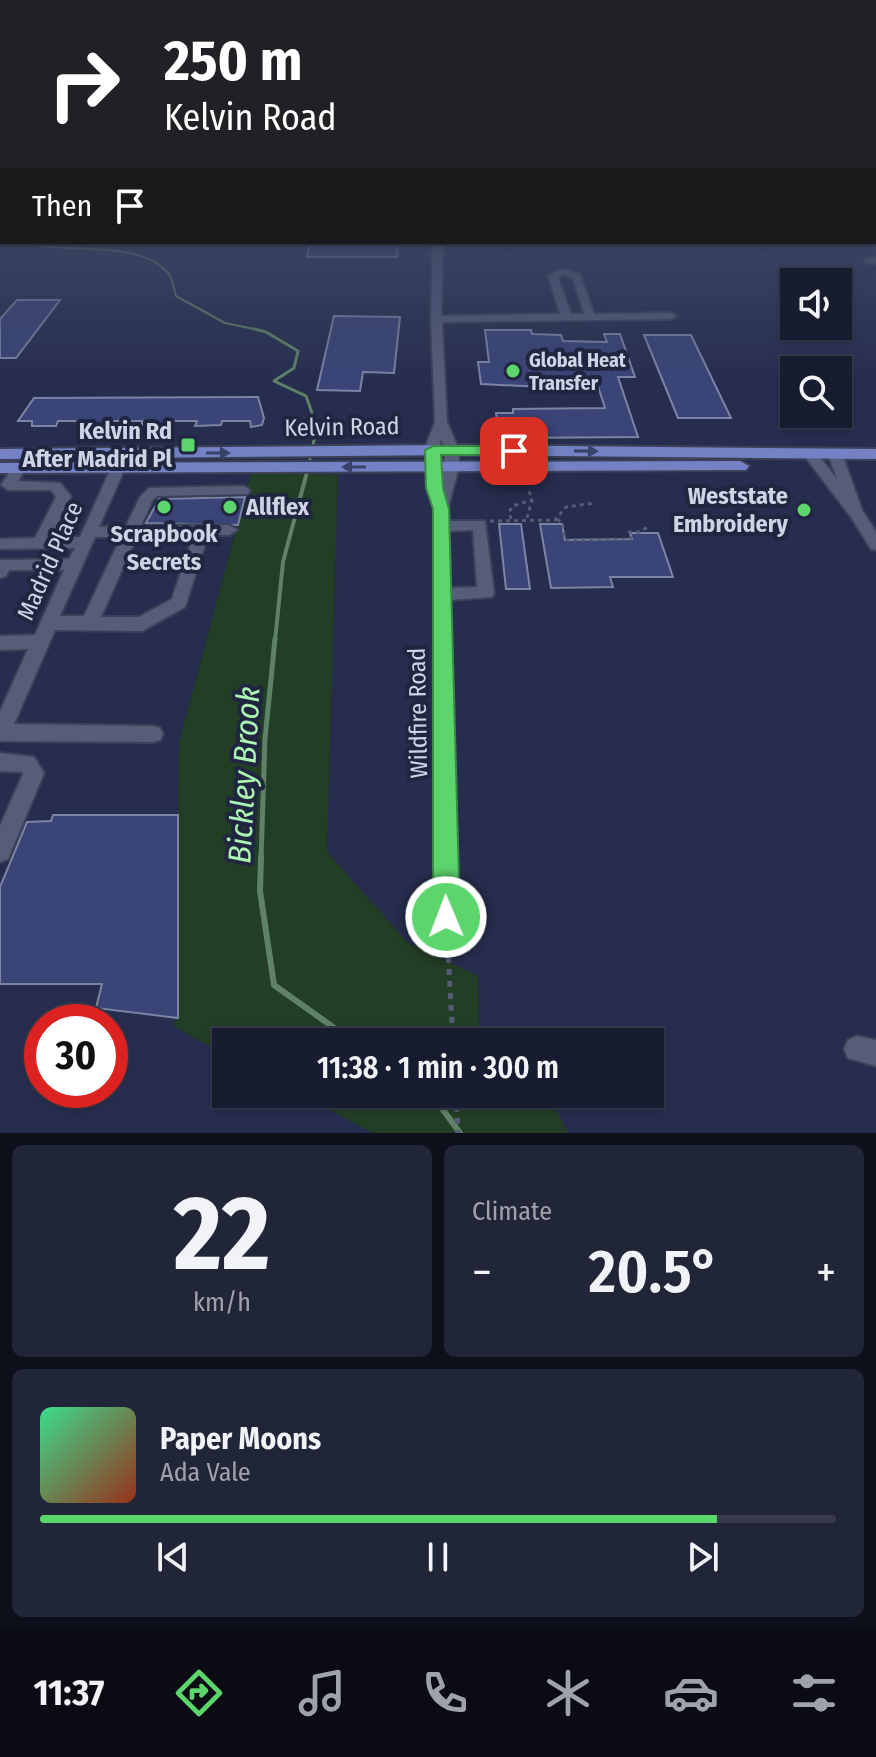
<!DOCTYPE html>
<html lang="en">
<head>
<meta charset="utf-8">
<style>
  body { margin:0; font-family:"Fira Sans Condensed",sans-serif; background:#212538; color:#f1f3f6; height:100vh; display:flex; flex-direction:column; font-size:30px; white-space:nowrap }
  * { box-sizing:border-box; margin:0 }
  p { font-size:26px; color:#9fa1ab }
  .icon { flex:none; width:44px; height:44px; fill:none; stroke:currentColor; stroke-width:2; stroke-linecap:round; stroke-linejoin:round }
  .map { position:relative; height:1133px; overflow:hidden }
  .details { display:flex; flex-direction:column; gap:12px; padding:12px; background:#0d0f1a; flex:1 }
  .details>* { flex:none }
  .hud { position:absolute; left:0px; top:0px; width:876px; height:244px; box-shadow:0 2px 6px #0004,0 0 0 2px #363a4c; background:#202124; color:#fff; overflow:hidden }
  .buttons { position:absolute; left:780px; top:268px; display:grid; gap:16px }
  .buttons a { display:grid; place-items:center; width:72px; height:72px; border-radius:0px; background:#181c30; box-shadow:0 2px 6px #0004,0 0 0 2px #363a4c; font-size:40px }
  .speed { position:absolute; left:24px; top:1004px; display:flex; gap:16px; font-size:40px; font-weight:700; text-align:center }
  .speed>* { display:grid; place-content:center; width:104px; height:104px; border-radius:50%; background:#181c30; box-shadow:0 2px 6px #0004,0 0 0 2px #363a4c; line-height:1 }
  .speed .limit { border:12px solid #d22; background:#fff; color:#111 }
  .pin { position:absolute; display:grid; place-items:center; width:68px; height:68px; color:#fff; margin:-34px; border-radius:16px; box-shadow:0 4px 12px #0006 }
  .me { position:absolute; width:88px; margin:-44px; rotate:359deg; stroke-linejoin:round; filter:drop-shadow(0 0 6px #0008) }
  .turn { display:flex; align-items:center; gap:28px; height:168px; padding:0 32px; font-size:36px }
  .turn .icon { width:104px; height:104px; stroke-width:2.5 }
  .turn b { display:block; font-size:56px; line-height:68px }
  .then { display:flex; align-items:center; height:76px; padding:0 32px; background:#0003; gap:16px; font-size:30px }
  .big { font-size:60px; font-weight:600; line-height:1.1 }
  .details .tile { flex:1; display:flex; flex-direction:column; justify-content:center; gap:12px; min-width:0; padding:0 28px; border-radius:12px; background:#212538 }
  .details .dial { align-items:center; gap:0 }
  .dial b { font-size:104px; line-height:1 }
  .song { display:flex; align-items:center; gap:24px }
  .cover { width:96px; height:96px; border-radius:12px; background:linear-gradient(135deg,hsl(150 70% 55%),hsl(10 70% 35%)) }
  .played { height:8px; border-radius:4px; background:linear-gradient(90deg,#5cd56d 85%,#363a4c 85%) }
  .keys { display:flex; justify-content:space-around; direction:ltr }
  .heat { display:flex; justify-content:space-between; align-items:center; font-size:44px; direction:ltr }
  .details .tiles { flex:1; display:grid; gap:12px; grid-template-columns:1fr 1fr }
  .tile:last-child { grid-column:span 2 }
  .trip { position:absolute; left:212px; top:1028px; width:452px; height:80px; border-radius:0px; background:#181c30; box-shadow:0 2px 6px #0004,0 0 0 2px #363a4c; font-weight:600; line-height:80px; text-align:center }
  .tabs { display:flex; height:128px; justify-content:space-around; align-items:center; background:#0a0b13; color:#9fa1ab }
  .tabs .icon { width:56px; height:56px }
  .tabs .current { color:#5cd56d }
  .tabs b { font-size:36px; color:#f1f3f6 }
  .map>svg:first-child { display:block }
  .built { fill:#272d4e; fill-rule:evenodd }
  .green { fill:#223e24 }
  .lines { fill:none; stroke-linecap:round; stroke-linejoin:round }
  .stream-far4 { stroke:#5e8168; stroke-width:2 }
  .stream-far3 { stroke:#5e8168; stroke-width:3 }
  .stream-far2 { stroke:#5e8168; stroke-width:4 }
  .stream-far1 { stroke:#5e8168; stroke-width:5 }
  .stream { stroke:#5e8168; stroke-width:6 }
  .building { fill:#3a4477; stroke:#7c84a4; stroke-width:2 }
  .minor-casing { stroke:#3d4158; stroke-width:4 }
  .major-casing { stroke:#3d4158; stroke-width:4 }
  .path-far1 { stroke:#565c73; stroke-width:3; stroke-dasharray:4 4; stroke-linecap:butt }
  .path { stroke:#565c73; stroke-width:5; stroke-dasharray:6 6; stroke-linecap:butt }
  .minor { fill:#565d7b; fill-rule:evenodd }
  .major { fill:#7482c5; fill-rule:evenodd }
  .oneway { fill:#394268 }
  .route { fill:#5cd56d; stroke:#3c8a47; stroke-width:2 }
  .poi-dot { fill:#5cd56d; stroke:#202640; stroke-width:3 }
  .labels { text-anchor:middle; stroke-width:8; stroke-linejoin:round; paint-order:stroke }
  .far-poi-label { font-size:20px; font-weight:bold; fill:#cfd4e5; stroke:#202640; text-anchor:start }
  .street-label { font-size:24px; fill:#cfd4e5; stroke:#202640 }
  .poi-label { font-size:24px; font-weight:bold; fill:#cfd4e5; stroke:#202640; text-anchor:end }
  .near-water-label { font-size:32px; font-style:italic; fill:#adf5b2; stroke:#202640 }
</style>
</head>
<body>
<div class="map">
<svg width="876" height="1133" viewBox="0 0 876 1133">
  <rect width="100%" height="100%" fill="#202640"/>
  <path class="built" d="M0,222L2,242H874L876,222V1133H568L551,1099L537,1094H650V1042H480L478,976L406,942L327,852L338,476L251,474L179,743L175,1027L226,1055V1094H300L373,1133H0ZM794,282H838V326H794ZM794,370H838V414H794ZM42,1022H110V1090H42Z"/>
  <g class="green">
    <path d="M251,473L338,475L327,852L407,942L478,976L480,1042H226V1055L175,1027L179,743Z"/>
    <path d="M300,1094H537L551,1099L568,1133H373Z"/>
  </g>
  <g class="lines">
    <path class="stream-far4" d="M19,242C61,255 139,238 168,273C173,279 174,288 176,296L225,323L264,331"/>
    <path class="stream-far3" d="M254,329L266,332L298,351L294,368L274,381L306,396L317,427L309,463"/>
    <path class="stream-far2" d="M275,641L283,562L307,472"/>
    <path class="stream-far1" d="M261,859L265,739L275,639"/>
    <g class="stream">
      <path d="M261,857L260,891L274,985L354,1042"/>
      <path d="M426,1094L438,1103L460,1133"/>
    </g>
  </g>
  <g class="building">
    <path d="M310,243L398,244L397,257H307Z"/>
    <path d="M17,300H60L16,358H0V319Z"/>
    <path d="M334,316L400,317L394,373L363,372L360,391L317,390Z"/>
    <path d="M485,330H531L532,334L561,335L563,341L607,342L604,334H620L635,377H618L638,437L499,438L496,413H513V409L605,408L595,377H541L543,387L481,384L478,362H489Z"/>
    <path d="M644,335H691L731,418H678Z"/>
    <path d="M258,397L264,418L262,425L251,427L250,421H222L221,425L195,426L197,421H167L165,425L142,426V421H113L111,425L87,426V421H58L56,426H32V421H18L34,398Z"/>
    <path d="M245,497L238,525L146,523L159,499Z"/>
    <path d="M499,524H521L530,589H506Z"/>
    <path d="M540,524H562L565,540L632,539L630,533H658L673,577H610L613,587L551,588Z"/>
    <path d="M53,815H178V1018L96,1008L102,984H0V887L27,822L51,821Z"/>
  </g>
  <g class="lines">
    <g class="minor-casing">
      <g id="minor">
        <path d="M433,242H443L441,316L560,314L548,275L563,269L580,274L594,314L671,313L676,316L671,319L442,322L447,422L459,450V467L448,508L449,521H485L494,593L492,597L450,600L458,917L454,925L446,929L438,925L434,917V509L425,466L427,443L435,422L431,319ZM563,275L573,278L584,314H571L558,277ZM441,439C447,454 445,466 441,481L439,454ZM473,530L477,587L450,588L449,531Z"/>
        <path d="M868,258H876V264L865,263V259Z"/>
        <path d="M127,450L134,454L125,468L99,527L126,526L140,497L149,488L243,486L248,488L250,491L248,494L158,496L153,499L141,526L229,525L237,530L229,535H208L185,607L142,631L55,630L14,724L153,726L160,728L163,734L160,740L153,742L0,741V712L28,649L0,650V636L35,635L64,570H9L6,576L0,578V560L69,559L75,548L0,549V539L35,538L56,497L51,490H8L1,485L14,465L19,464L26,468L18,481L60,483L71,496L51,538L80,537L111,468L122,451ZM137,536H193L172,599L139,617H101ZM95,537H121L84,616H60Z"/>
        <path d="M810,450L815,451L837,479L828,454L835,450L842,454L862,510L876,532V550L871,549L851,517L803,454Z"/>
        <path d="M0,753L34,757L44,773L8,859L0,862V826L23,774L22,772L0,771Z"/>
        <path d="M857,1036L876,1040V1066L848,1058L844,1049L848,1040Z"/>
      </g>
    </g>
    <g class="major-casing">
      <g id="major">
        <path d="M452,445L876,449V459L452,455L0,459V449Z"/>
        <path d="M740,461L749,466L746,470L0,473V463Z"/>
      </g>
    </g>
    <g class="path-far1">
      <path d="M527,518L532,500L529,491"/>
      <path d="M511,519L509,512L513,506L532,500"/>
      <path d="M557,519L562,523L565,540L631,539L629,532H640L649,526"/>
      <path d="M490,521L555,520L566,507L595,503"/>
    </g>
    <g class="path">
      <path d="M447,933L453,1042"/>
      <path d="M456,1094L458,1133"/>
    </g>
    <use href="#minor" class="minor"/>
    <use href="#major" class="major"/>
  </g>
  <defs><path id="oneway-solid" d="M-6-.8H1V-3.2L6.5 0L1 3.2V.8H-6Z" transform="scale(2)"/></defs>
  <g class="oneway">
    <use href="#oneway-solid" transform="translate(586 451) rotate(1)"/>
    <use href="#oneway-solid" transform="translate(218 453)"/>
    <use href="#oneway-solid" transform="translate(354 467) rotate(180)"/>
  </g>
  <linearGradient id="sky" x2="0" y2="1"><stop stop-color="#121523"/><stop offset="0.58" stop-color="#3c4764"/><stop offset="1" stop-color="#3c4764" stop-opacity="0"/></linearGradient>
  <rect width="876" height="381" fill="url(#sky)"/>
  <path class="route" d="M433,446H514L522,451L514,455H441L443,488L449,509L460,917L456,926L446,930L437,926L433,917V509L426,488L425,450Z"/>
  <g class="poi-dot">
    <circle cx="513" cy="371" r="8"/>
    <rect x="180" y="437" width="16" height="16" rx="4"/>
    <circle cx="164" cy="507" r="8"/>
    <circle cx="230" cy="507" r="8"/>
    <circle cx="804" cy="510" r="8"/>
  </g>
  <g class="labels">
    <g class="far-poi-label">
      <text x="529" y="367">Global Heat<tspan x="529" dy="23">Transfer</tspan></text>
    </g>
    <g class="street-label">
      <text transform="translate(342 427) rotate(-1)" y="8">Kelvin Road</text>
      <text transform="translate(50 561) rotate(-66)" y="8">Madrid Place</text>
      <text transform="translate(418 713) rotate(-91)" y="8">Wildfire Road</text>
    </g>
    <g class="poi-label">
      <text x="172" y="439">Kelvin Rd<tspan x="172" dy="28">After Madrid Pl</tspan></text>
      <text x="788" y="504">Weststate<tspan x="788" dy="28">Embroidery</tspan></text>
      <text x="246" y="515" text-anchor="start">Allflex</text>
      <text x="164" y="542" text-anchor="middle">Scrapbook<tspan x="164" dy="28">Secrets</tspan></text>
    </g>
    <g class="near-water-label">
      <text transform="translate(244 775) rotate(-87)" y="11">Bickley Brook</text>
    </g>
  </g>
</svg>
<div class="buttons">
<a><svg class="icon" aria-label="sound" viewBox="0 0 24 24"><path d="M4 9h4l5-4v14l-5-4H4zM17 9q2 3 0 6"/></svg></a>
<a><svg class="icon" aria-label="search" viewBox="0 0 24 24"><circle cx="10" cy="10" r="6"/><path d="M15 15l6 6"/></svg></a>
</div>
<div class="speed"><div class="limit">30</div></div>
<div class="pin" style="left:514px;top:451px;background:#d93025"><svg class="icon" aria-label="arrive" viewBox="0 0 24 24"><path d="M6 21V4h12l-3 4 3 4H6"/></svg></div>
<svg class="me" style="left:446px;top:917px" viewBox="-20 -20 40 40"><circle r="17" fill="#5cd56d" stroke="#fff" stroke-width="3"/><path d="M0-11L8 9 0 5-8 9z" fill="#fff"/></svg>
<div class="trip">11:38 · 1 min · 300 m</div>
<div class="hud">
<div class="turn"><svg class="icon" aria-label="right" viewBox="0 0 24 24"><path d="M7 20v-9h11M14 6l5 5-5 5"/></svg><div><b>250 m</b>Kelvin Road</div></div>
<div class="then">Then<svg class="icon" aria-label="arrive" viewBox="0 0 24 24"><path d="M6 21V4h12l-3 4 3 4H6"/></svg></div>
</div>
</div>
<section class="details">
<div class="tiles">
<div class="tile dial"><b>22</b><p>km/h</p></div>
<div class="tile"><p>Climate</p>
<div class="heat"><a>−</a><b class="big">20.5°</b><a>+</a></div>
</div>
<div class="tile">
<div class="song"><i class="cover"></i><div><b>Paper Moons</b><p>Ada Vale</p></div></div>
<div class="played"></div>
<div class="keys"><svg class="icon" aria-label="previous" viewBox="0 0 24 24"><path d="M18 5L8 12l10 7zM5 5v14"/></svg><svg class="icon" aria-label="pause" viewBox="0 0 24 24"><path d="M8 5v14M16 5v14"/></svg><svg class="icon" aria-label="next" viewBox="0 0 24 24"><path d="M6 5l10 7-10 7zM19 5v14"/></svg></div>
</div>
</div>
</section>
<nav class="tabs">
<b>11:37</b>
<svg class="icon current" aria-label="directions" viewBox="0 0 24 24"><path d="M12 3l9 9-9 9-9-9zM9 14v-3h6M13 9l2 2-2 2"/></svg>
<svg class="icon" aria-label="music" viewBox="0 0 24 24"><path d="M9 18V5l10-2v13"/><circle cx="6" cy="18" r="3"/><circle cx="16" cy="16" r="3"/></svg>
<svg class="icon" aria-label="phone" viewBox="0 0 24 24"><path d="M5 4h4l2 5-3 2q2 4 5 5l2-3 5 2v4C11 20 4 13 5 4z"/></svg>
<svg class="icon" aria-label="climate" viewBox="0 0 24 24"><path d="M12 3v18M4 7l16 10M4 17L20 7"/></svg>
<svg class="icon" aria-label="car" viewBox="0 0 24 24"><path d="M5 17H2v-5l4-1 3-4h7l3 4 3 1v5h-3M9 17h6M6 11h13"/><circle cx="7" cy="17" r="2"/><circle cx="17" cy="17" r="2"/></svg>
<svg class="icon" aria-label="filters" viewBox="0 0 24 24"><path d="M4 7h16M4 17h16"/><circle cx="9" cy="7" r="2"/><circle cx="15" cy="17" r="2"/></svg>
</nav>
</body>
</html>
